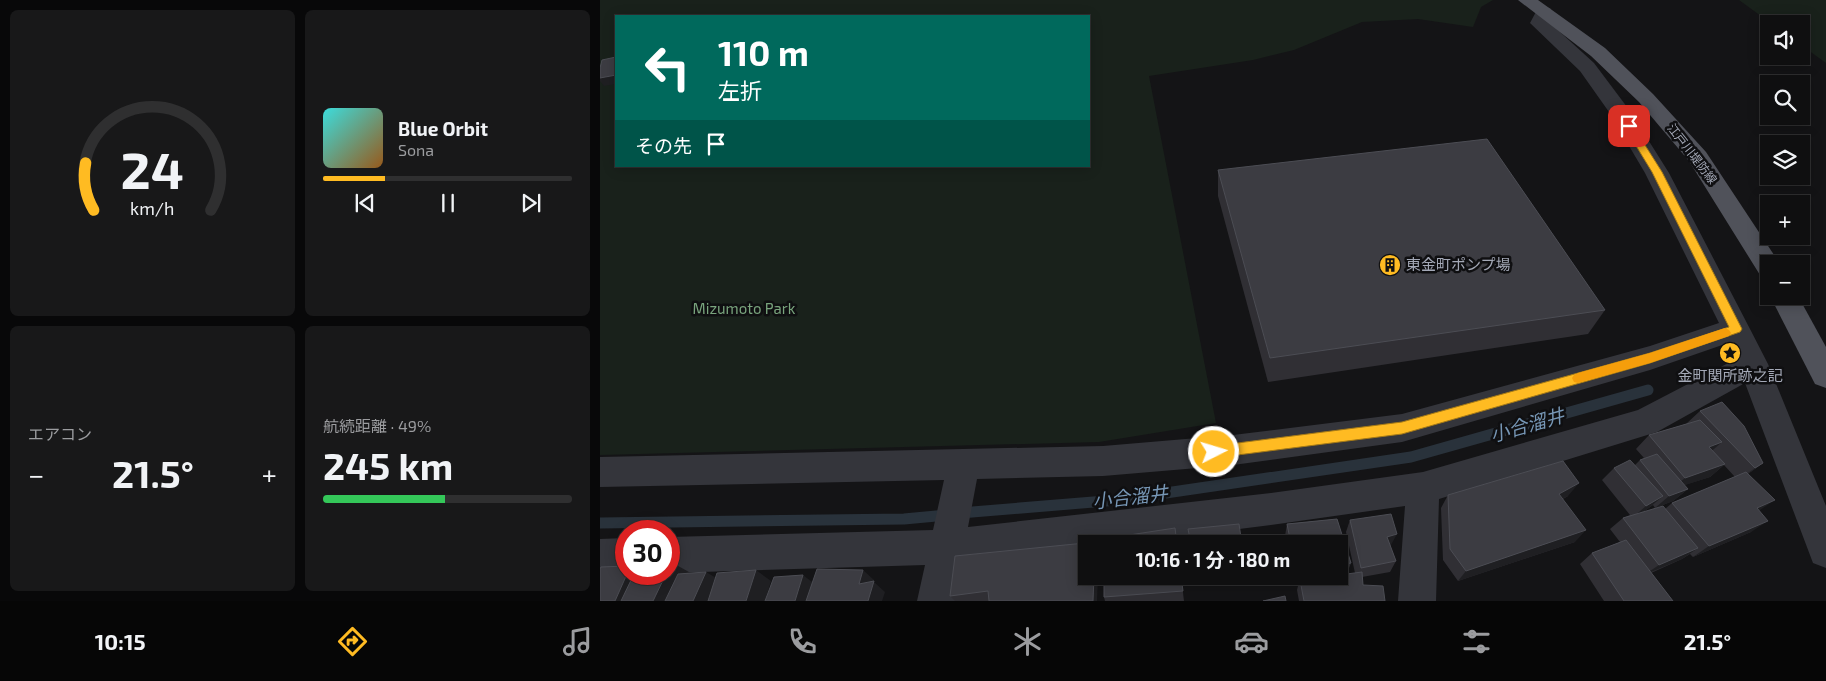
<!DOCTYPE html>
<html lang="ja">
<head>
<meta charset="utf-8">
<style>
  body { margin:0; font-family:"Exo 2","Noto Sans JP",sans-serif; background:#181819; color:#f1f3f6; height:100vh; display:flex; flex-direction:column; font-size:19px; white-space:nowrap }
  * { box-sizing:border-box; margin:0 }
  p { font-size:16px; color:#9b9c9f }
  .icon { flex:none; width:28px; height:28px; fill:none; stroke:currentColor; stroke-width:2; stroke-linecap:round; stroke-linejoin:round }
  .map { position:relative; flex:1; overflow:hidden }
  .sheet { display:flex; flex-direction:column; gap:10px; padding:10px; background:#080809; width:600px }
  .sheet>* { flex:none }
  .hud { position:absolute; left:15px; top:15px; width:475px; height:152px; border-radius:0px; box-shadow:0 2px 12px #0003,0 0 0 1px #2f2f30; background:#00695c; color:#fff; overflow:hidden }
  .controls { position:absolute; left:1160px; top:15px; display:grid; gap:10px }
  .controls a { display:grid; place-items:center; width:50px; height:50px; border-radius:0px; background:#0f0f10; box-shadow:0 2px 12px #0003,0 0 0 1px #2f2f30; font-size:25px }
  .speed { position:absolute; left:15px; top:520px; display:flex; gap:10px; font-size:25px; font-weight:700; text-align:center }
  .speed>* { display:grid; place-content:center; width:65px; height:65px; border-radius:50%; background:#0f0f10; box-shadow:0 2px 12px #0003,0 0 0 1px #2f2f30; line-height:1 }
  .speed .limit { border:8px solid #d22; background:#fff; color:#111 }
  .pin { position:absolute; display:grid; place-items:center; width:42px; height:42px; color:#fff; margin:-21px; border-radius:10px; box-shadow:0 2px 8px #0006 }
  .me { position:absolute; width:55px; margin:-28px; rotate:85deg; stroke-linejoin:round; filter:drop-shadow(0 0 4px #0008) }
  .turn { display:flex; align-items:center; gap:18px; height:105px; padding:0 20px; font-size:22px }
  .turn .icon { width:65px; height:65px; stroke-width:2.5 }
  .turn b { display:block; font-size:35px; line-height:42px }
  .then { display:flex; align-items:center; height:48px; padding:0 20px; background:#0003; gap:10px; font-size:19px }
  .big { font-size:38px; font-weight:700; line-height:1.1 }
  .sheet .tile { flex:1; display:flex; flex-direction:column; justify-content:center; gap:8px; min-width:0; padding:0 18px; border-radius:8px; background:#181819 }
  .sheet .dial { align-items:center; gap:0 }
  .dial svg { height:130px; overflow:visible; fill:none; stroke:#2f2f30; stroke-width:7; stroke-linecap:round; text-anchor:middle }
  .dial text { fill:#f1f3f6; stroke:none }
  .song { display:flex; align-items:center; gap:15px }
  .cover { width:60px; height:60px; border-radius:8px; background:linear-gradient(135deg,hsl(180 70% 55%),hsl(30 70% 35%)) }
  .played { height:5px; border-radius:2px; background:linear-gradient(90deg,#fb2 25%,#2f2f30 25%) }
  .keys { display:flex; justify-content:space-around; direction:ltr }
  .heat { display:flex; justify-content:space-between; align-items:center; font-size:28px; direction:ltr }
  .charge { height:8px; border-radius:4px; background:linear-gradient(90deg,#34c759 49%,#2f2f30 0) }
  .sheet .tiles { flex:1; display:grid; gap:10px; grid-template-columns:repeat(2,1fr) }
  .trip { position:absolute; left:478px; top:535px; width:270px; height:50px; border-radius:0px; background:#0f0f10; box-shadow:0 2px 12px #0003,0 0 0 1px #2f2f30; font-weight:700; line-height:50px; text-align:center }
  .tab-bar { display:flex; height:80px; justify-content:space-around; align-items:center; background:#060606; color:#9b9c9f }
  .tab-bar .icon { width:35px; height:35px }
  .tab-bar .on { color:#fb2 }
  .tab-bar b { font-size:22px; color:#f1f3f6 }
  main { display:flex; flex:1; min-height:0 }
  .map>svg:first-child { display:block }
  .green { fill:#19211b; fill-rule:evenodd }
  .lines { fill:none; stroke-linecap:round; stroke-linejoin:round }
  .stream { stroke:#29323b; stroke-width:11 }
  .minor { fill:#34353b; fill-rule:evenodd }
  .major { fill:#50525a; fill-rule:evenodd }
  .wall { fill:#302f34; fill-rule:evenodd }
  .shaded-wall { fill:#1f1f22 }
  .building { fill:#3c3c42; stroke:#4c4d54 }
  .route { fill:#fb2; stroke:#a67a16 }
  .slow { fill:#f59e0b }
  .labels { text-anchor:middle; stroke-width:5; stroke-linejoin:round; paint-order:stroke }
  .far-street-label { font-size:12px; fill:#a4a9b7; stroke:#0f0f11 }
  .poi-label { font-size:15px; fill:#a4a9b7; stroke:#0f0f11; text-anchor:start }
  .park-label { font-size:15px; fill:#79a47d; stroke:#0f0f11 }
  .near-water-label { font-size:19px; font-style:italic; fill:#7797b6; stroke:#0f0f11 }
</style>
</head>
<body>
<main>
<section class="sheet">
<div class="tiles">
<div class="tile dial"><svg viewBox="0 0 100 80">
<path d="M14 69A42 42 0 1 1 86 69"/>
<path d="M14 69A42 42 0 0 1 9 40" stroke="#fb2"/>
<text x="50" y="56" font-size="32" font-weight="700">24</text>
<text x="50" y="72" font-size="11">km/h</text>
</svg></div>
<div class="tile">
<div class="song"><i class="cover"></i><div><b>Blue Orbit</b><p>Sona</p></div></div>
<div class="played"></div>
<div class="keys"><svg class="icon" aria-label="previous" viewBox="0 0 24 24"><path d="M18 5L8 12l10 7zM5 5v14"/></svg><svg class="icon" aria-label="pause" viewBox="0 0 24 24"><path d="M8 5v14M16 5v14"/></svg><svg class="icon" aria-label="next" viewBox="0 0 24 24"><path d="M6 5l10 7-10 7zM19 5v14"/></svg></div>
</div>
<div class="tile"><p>エアコン</p>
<div class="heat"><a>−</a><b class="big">21.5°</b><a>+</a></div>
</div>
<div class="tile"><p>航続距離 · 49%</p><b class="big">245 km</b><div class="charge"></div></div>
</div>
</section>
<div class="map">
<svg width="1226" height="601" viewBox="0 0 1226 601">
  <rect width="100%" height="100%" fill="#141416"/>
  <g class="green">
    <path d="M0,0H893L881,7L873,27L818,19L762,22L694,50L653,60L549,76L616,423L499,442L0,455ZM16,16H489V166H16Z"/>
    <path d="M1139,0H1226V63L1201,45V24H1172Z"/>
  </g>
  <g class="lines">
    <g class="stream">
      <path d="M360,513L518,500L811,457L1048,390"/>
      <path d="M0,523L304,519L347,515"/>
    </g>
    <g class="minor">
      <path d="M944,7L950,8L953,12L949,22L994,63L1030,111L1069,173L1150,329L1168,364L1226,506V568L1213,563L1145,383L1057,432L839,499L836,601H798L805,506L671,525L520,544H486V548L362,563L355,601H317L325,565L69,573V537L333,530L344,480L0,487V457L503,446L633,435L802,414L1050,346L1119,323L1045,173L1009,112L980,71L930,23L938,8ZM1128,343L1136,359L1038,410L823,472L671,493L368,527L377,479L503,476L633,465L802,442L1050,370Z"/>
      <path d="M26,538L27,574L0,575V539Z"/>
    </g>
    <g class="major">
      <path d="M918,0H938L1005,48L1053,94L1106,152L1180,264H1169V278L1160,275L1089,161L1039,102L991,56Z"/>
      <path d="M1170,296H1198L1226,347V388L1215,384Z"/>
    </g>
  </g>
  <g class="wall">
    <path d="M618,170L1005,310L988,334L668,382L618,196Z"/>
    <path d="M1100,411L1163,463L1148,474L1159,511L1151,532L1093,557L1090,554L1082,559L1051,573L1073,601H1004L980,564L992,553L1020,542L1010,529L1023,518L1030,515L1002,480L1014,468L1035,465L1040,460L1044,458L1036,449L1049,435L1086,424ZM1124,465L1135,477L1072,503L1065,509L1043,512L1053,505L1055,508L1073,501L1088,489L1084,485L1110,477Z"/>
    <path d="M848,495L968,496L963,499L975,542L858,581L843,560L841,508Z"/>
    <path d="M737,519L751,563L747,573L739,575V544H686L685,536L687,524Z"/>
    <path d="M750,520L791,545L790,546L796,561L790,572L762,577L763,585L785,601H699L697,590L699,582L693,583L692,576H739L755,573L746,532Z"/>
    <path d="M355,556L497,601H355L350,596Z"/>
    <path d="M581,576L584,601H505L504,597Z"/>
    <path d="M596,576H645L597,581Z"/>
  </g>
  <g class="shaded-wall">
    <path d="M16,75V84L4,86L0,81V78Z"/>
    <path d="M1122,442L1107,455L1109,447Z"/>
    <path d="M1163,463L1146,475L1138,480L1155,468Z"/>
    <path d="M1125,464L1110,477L1070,490L1085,478Z"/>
    <path d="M979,483L968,496L948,506L959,494Z"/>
    <path d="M1088,489L1073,501L1055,508L1069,496Z"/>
    <path d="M1063,496L1049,508L1032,518L1046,506Z"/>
    <path d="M1175,500L1157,512V508Z"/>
    <path d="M1168,521L1151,532L1093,557L1109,546Z"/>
    <path d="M986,530L975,542L858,581L866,571Z"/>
    <path d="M797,534L791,545L782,548L787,537Z"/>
    <path d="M1098,548L1082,559L1044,575L1059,565Z"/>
    <path d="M71,562L89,572L77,601H53L66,574H69V567Z"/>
    <path d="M156,570L171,581L165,601H146Z"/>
    <path d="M263,570L274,580V582L285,592L282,601H268L259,584Z"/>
    <path d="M106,572L123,582L115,601H93Z"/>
    <path d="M27,574H45L40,601H15Z"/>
    <path d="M203,575L216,585L212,601H195Z"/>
    <path d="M494,576H498L497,601H493Z"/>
  </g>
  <g class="building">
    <path d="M16,57V75L0,78V68L2,60Z"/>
    <path d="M887,139L1005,310L670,358L618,170Z"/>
    <path d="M1122,402L1144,426L1163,463L1155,468L1100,411Z"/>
    <path d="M1100,420L1122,442L1109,447L1125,464L1085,478L1049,435Z"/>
    <path d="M1057,454L1088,489L1069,496L1040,460Z"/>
    <path d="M1030,460L1063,496L1046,506L1014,468Z"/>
    <path d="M963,461L979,483L959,494L986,530L866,571L850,549L848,495Z"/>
    <path d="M1146,472L1175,500L1157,508L1168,521L1109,546L1072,503Z"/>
    <path d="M1063,506L1098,548L1059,565L1023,518Z"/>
    <path d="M791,514L797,534L787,537L796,561L761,568L750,520Z"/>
    <path d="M737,519L751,563L739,565V544H691L687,524Z"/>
    <path d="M639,524L642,544H591L588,529Z"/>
    <path d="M575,528L577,544H503V539Z"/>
    <path d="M1026,540L1073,601H1024L992,553Z"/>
    <path d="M495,542V544H486V576H494L493,601H389L388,591L350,596L355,556Z"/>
    <path d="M26,566V574H27L15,601H0V569L1,567Z"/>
    <path d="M217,569L263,570L259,584L274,581L268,601H206Z"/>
    <path d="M156,570L146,601H108L117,573Z"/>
    <path d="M106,572L93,601H65L78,574Z"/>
    <path d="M762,572L763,585L783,586L785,601H704L700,580L727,576H739V575Z"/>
    <path d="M34,574H66L53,601H21Z"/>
    <path d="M203,575L195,601H165L174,577Z"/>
    <path d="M504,576H581L583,591L504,597Z"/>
    <path d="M685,596L686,601H663Z"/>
  </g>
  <path class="route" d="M1029,123L1033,126L1062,172L1142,329L1140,332L1050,363L802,434L614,458L610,456L608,452L610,448L614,446L802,422L1050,353L1129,327L1052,172L1024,126Z"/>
  <path class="slow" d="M1125,328L1129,330L1131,333L1129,336L1050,363L978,383L974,382L972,378L974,375L978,373L1050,353Z"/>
  <defs>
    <g id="building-disc" transform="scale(1.125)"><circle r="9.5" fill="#fb2" stroke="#0f0f11"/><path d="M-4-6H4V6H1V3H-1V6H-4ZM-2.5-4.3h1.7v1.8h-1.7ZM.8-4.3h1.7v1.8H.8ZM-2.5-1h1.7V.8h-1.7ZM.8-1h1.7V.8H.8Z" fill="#111"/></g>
    <g id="sight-disc" transform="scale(1.125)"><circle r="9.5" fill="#fb2" stroke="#0f0f11"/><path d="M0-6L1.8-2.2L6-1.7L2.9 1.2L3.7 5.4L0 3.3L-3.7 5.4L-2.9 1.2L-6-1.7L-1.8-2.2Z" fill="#111"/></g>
  </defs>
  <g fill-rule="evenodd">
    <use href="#building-disc" x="790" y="265"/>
    <use href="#sight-disc" x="1130" y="353"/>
  </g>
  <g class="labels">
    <g class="far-street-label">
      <text transform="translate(1092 154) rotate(52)" y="4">江戸川堤防線</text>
    </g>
    <g class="poi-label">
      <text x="806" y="270">東金町ポンプ場</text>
      <text x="1130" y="381" text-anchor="middle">金町関所跡之記</text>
    </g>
    <g class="park-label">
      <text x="144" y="314">Mizumoto Park</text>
    </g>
    <g class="near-water-label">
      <text transform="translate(927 425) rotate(-16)" y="7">小合溜井</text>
      <text transform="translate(530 497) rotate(-7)" y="7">小合溜井</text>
    </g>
  </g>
</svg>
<div class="controls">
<a><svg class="icon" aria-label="sound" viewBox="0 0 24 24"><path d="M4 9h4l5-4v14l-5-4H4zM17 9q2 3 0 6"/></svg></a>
<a><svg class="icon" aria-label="search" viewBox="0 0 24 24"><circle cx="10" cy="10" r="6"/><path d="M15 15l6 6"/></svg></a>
<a><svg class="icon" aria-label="layers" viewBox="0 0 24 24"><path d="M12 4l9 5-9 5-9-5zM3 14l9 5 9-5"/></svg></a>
<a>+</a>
<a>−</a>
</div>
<div class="speed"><div class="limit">30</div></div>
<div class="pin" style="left:1029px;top:126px;background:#d93025"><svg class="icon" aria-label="arrive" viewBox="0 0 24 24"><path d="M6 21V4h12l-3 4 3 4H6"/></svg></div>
<svg class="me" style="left:614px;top:452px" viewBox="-20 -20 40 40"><circle r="17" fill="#fb2" stroke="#fff" stroke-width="3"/><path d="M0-11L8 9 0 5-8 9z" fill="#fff"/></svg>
<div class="trip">10:16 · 1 分 · 180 m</div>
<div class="hud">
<div class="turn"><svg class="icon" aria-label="left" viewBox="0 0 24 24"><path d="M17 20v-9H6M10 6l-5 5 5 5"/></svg><div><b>110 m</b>左折</div></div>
<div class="then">その先<svg class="icon" aria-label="arrive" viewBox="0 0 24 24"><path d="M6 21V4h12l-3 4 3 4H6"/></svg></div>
</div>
</div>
</main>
<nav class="tab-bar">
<b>10:15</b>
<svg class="icon on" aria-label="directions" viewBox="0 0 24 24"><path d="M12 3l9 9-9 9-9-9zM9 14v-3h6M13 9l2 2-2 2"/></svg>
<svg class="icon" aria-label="music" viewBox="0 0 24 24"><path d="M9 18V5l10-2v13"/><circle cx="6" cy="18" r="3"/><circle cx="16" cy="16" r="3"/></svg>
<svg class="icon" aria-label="phone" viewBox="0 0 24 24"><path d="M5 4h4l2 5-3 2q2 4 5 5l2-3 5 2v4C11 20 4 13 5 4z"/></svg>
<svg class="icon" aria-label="climate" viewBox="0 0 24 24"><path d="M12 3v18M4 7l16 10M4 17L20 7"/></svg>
<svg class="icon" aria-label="car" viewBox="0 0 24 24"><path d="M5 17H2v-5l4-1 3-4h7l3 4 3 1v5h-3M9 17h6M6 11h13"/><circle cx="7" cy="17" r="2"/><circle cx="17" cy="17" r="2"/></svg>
<svg class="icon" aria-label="filters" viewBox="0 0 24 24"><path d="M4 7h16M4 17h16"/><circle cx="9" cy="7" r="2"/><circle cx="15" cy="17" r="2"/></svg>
<b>21.5°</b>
</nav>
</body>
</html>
